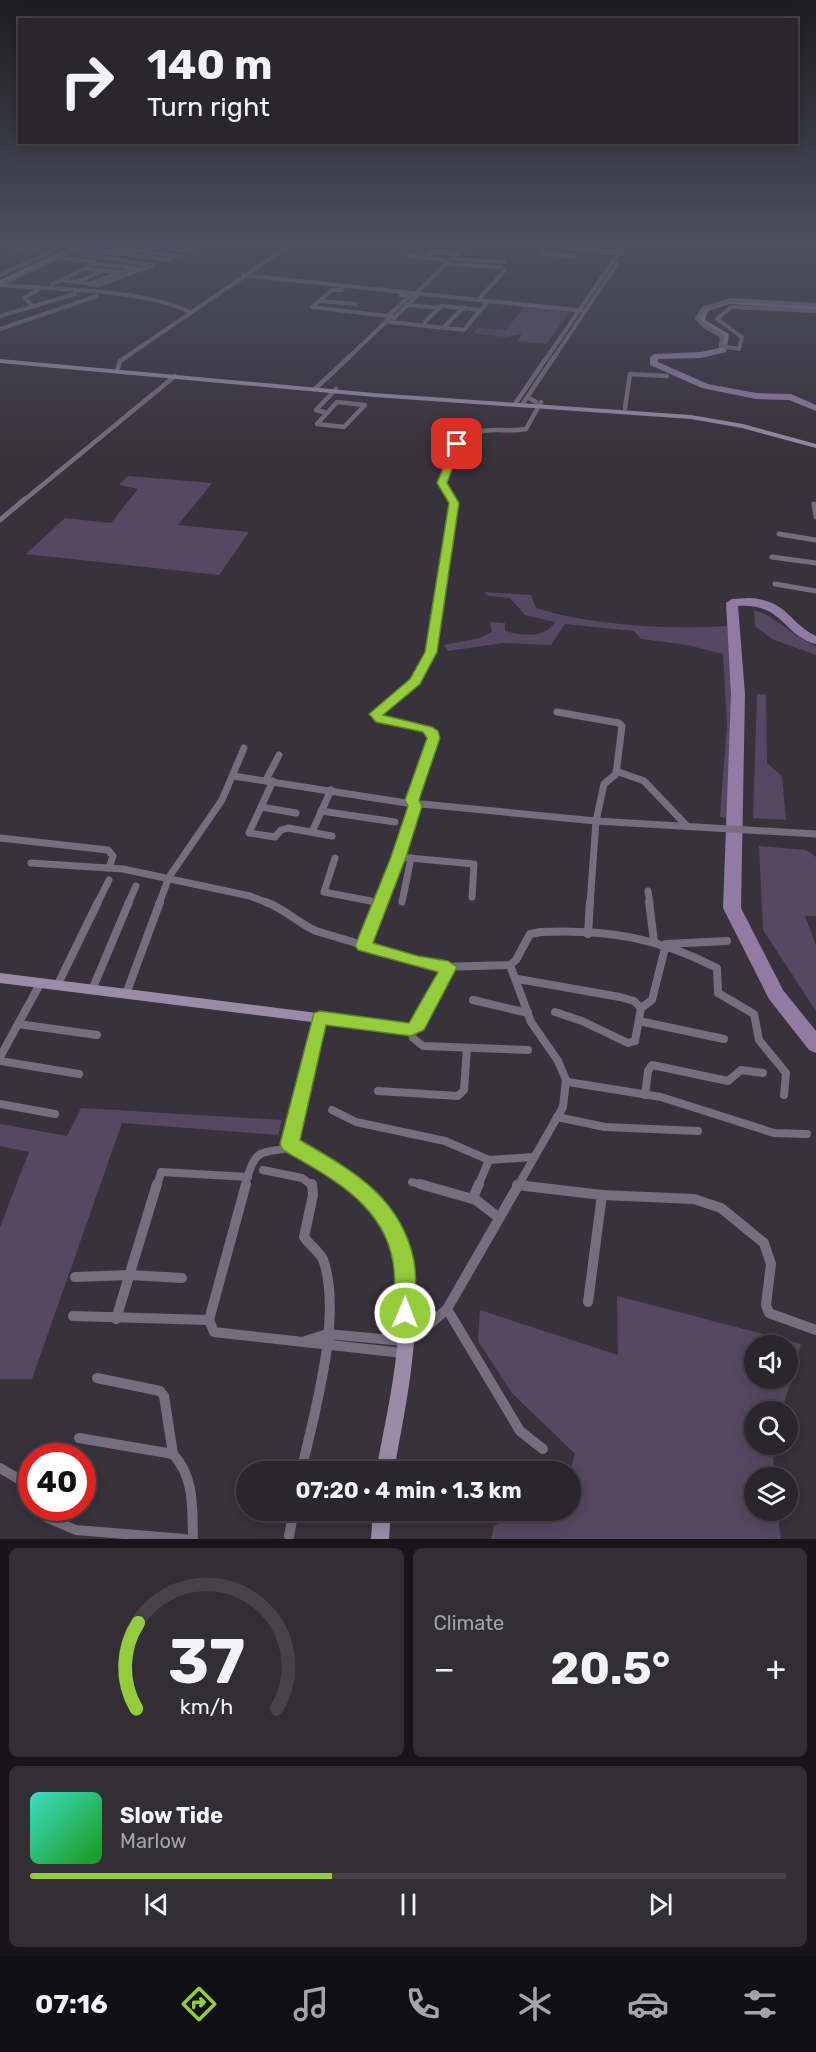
<!DOCTYPE html>
<html lang="en">
<head>
<meta charset="utf-8">
<style>
  body { margin:0; font-family:Rubik,sans-serif; background:#312e34; color:#f1f3f6; height:100vh; display:flex; flex-direction:column; font-size:22px; white-space:nowrap }
  * { box-sizing:border-box; margin:0 }
  p { font-size:20px; color:#a5a5a9 }
  .icon { flex:none; width:33px; height:33px; fill:none; stroke:currentColor; stroke-width:2; stroke-linecap:round; stroke-linejoin:round }
  .map { position:relative; height:1539px; overflow:hidden }
  .drawer { display:flex; flex-direction:column; gap:9px; padding:9px; background:#171518; flex:1 }
  .drawer>* { flex:none }
  .banner { position:absolute; left:18px; top:18px; width:780px; height:126px; border-radius:0px; box-shadow:0 3px 15px #0003,0 0 0 2px #454348; background:#29262c; color:#f1f3f6; overflow:hidden }
  .fabs { position:absolute; left:744px; top:1335px; display:grid; gap:12px }
  .fabs a { display:grid; place-items:center; width:54px; height:54px; border-radius:50%; background:#29262c; box-shadow:0 3px 15px #0003,0 0 0 2px #454348; font-size:30px }
  .speed { position:absolute; left:18px; top:1443px; display:flex; gap:12px; font-size:30px; font-weight:700; text-align:center }
  .speed>* { display:grid; place-content:center; width:78px; height:78px; border-radius:50%; background:#29262c; box-shadow:0 3px 15px #0003,0 0 0 2px #454348; line-height:1 }
  .speed .limit { border:9px solid #d22; background:#fff; color:#111 }
  .pin { position:absolute; display:grid; place-items:center; width:51px; height:51px; color:#fff; margin:-26px; border-radius:12px; box-shadow:0 3px 9px #0006 }
  .me { position:absolute; width:66px; margin:-33px; rotate:1deg; stroke-linejoin:round; filter:drop-shadow(0 0 4px #0008) }
  .turn { display:flex; align-items:center; gap:21px; height:126px; padding:0 30px; font-size:27px }
  .turn .icon { width:78px; height:78px; stroke-width:2.5 }
  .turn b { display:block; font-size:42px; line-height:51px }
  .big { font-size:45px; font-weight:700; line-height:1.1 }
  .drawer .card { flex:1; display:flex; flex-direction:column; justify-content:center; gap:9px; min-width:0; padding:0 21px; border-radius:9px; background:#312e34 }
  .drawer .dial { align-items:center; gap:0 }
  .dial svg { height:156px; overflow:visible; fill:none; stroke:#454348; stroke-width:7; stroke-linecap:round; text-anchor:middle }
  .dial text { fill:#f1f3f6; stroke:none }
  .song { display:flex; align-items:center; gap:18px }
  .cover { width:72px; height:72px; border-radius:9px; background:linear-gradient(135deg,hsl(170 70% 55%),hsl(120 70% 35%)) }
  .played { height:6px; border-radius:3px; background:linear-gradient(90deg,#94cc3b 40%,#454348 40%) }
  .keys { display:flex; justify-content:space-around; direction:ltr }
  .heat { display:flex; justify-content:space-between; align-items:center; font-size:33px; direction:ltr }
  .drawer .tiles { flex:1; display:grid; gap:9px; grid-template-columns:1fr 1fr }
  .card:last-child { grid-column:span 2 }
  .trip { position:absolute; left:236px; top:1461px; width:345px; height:60px; border-radius:30px; background:#29262c; box-shadow:0 3px 15px #0003,0 0 0 2px #454348; font-weight:700; line-height:60px; text-align:center }
  .tabs { display:flex; height:96px; justify-content:space-around; align-items:center; background:#100f12; color:#a5a5a9 }
  .tabs .icon { width:42px; height:42px }
  .tabs .active { color:#94cc3b }
  .tabs b { font-size:27px; color:#f1f3f6 }
  .map>svg:first-child { display:block }
  .green { fill:#564862; fill-rule:evenodd }
  .lines { fill:none; stroke-linecap:round; stroke-linejoin:round }
  .river { fill:#917ba5; fill-rule:evenodd }
  .street-far5 { stroke:#766d7f; stroke-width:4 }
  .street-far4 { stroke:#766d7f; stroke-width:4.5 }
  .street-far3 { stroke:#766d7f; stroke-width:5 }
  .street-far2 { stroke:#766d7f; stroke-width:7 }
  .street-far1 { stroke:#766d7f; stroke-width:8 }
  .street { stroke:#766d7f; stroke-width:10 }
  .secondary { fill:#9a8ba8; fill-rule:evenodd }
  .route { fill:#94cc3b; stroke:#608526; stroke-width:1.5 }
</style>
</head>
<body>
<div class="map">
<svg width="816" height="1539" viewBox="0 0 816 1539">
  <rect width="100%" height="100%" fill="#37323b"/>
  <g class="green">
    <path d="M524,307L570,312L546,344L517,341L522,334L505,337L473,333L478,328L506,330Z"/>
    <path d="M128,476L212,483L178,525L249,532L219,575L26,554L65,518L111,523L138,489L119,485Z"/>
    <path d="M484,592L531,595L536,608C589,625 671,630 727,626L735,708L728,818L720,817L727,725L723,654L687,645L641,639L634,631L565,624L551,645L503,643L448,651L444,645L480,638L492,632L490,622L505,623V631C522,635 543,640 555,622L525,615L510,598L489,596Z"/>
    <path d="M754,610C777,617 793,637 816,646V655L772,639L755,626Z"/>
    <path d="M757,694L766,695L767,763L782,776L786,820L753,818Z"/>
    <path d="M759,846L806,850L816,857V916H805L816,945V1011L763,930Z"/>
    <path d="M81,1108L282,1120L278,1135L122,1123L32,1379H0V1227L29,1152L0,1146V1124L67,1136Z"/>
    <path d="M617,1296L801,1344L782,1411L754,1412V1444L773,1445L774,1477L754,1478V1510L777,1511L781,1539H491L494,1526L531,1511L570,1510V1471L575,1454L512,1393L478,1341L480,1310L618,1355ZM754,1346H788V1378H754Z"/>
  </g>
  <g class="lines">
    <g class="river">
      <path d="M728,300L816,306V310L729,304L708,311L705,320L729,334L726,352L701,358L658,359V362L708,384L756,393L791,394L816,405V411L789,400L756,399L702,388L650,365V357L654,354L701,352L719,348L721,335L697,321L701,308Z"/>
      <path d="M749,598C787,600 788,622 816,636V644C782,635 784,603 738,606L745,694L741,908L783,990L816,1031V1053L809,1050L769,999L723,908L731,694L726,603L732,599Z"/>
    </g>
    <g class="street-far5">
      <path d="M79,245L103,247"/>
      <path d="M130,245L146,246"/>
      <path d="M173,245L197,248"/>
      <path d="M538,245L622,253"/>
      <path d="M8,247L13,245"/>
      <path d="M104,247L139,251"/>
      <path d="M152,247L190,251"/>
      <path d="M16,251L29,245"/>
      <path d="M96,251L131,255"/>
      <path d="M145,252L180,256"/>
      <path d="M433,252L456,254"/>
      <path d="M28,253L46,245"/>
      <path d="M542,254L575,256"/>
      <path d="M87,256L126,260"/>
      <path d="M136,256L171,260"/>
      <path d="M409,256L427,258"/>
      <path d="M58,258L95,262"/>
      <path d="M455,259L504,262"/>
      <path d="M445,260L427,258L440,245L464,247"/>
      <path d="M128,262L153,265L143,269L120,266Z"/>
      <path d="M450,264L500,267"/>
      <path d="M85,269L118,272"/>
      <path d="M0,275L66,245"/>
      <path d="M243,275L584,311"/>
      <path d="M61,280L99,285L142,269"/>
      <path d="M77,282L100,272"/>
      <path d="M2,284L84,245"/>
      <path d="M53,284L94,264L120,266"/>
      <path d="M90,284L132,268"/>
      <path d="M0,285C57,290 139,288 190,312"/>
      <path d="M342,290H332L312,307L396,317"/>
      <path d="M413,296L466,245"/>
      <path d="M478,300L505,270"/>
      <path d="M319,301L355,304"/>
      <path d="M408,305L439,308"/>
      <path d="M816,305L731,300L703,309L697,318L705,327L722,336L721,346L739,349L742,337L717,319L731,307L816,311"/>
      <path d="M441,306L481,310"/>
      <path d="M34,307L24,298L38,290"/>
      <path d="M0,316L75,294"/>
      <path d="M388,316L409,297L401,295"/>
      <path d="M394,318L418,295"/>
      <path d="M390,322L464,330L488,301"/>
      <path d="M425,322L440,307"/>
      <path d="M443,328L464,307"/>
      <path d="M0,329L97,296"/>
      <path d="M123,359L290,245"/>
      <path d="M347,359L392,316"/>
      <path d="M546,359L624,245"/>
      <path d="M553,359L617,264"/>
    </g>
    <g class="street-far4">
      <path d="M117,371L120,361L126,357"/>
      <path d="M315,389L349,357"/>
      <path d="M527,397L536,402"/>
      <path d="M337,402L365,405L344,427L317,424Z"/>
      <path d="M515,404L547,357"/>
      <path d="M522,405L554,357"/>
      <path d="M625,408L630,374L667,376"/>
      <path d="M327,413L316,410L336,389"/>
      <path d="M23,501L175,376"/>
      <path d="M453,501L442,483C454,449 456,430 497,430C507,430 516,431 526,429L541,402"/>
    </g>
    <g class="street-far3">
      <path d="M814,504L816,517"/>
      <path d="M0,520L25,499"/>
      <path d="M779,534L816,540"/>
      <path d="M772,557L816,563"/>
      <path d="M775,584L816,591"/>
      <path d="M416,679L430,655L454,503L452,499"/>
    </g>
    <g class="street-far2">
      <path d="M557,712L619,723L622,726L616,774L604,784L596,821L590,904"/>
      <path d="M616,771L644,781L687,826"/>
      <path d="M233,776L413,804"/>
      <path d="M266,780L279,755"/>
      <path d="M273,781L249,833L275,837L281,830L288,828L332,836"/>
      <path d="M415,806L412,800L433,734L427,729L381,720L375,714L417,678"/>
      <path d="M261,807L296,813"/>
      <path d="M321,811L395,822"/>
      <path d="M312,832L331,790"/>
      <path d="M0,838L108,850L113,856L109,868"/>
      <path d="M399,857L474,864L472,897"/>
      <path d="M335,858L324,892L381,903"/>
      <path d="M31,863L123,869L250,896L270,904"/>
      <path d="M648,891L650,904"/>
      <path d="M402,902L411,858"/>
      <path d="M97,904L109,880"/>
      <path d="M128,904L136,886"/>
      <path d="M159,904L169,877L222,800L244,748"/>
      <path d="M380,904L399,857L412,810L422,804L596,821L816,834"/>
    </g>
    <g class="street-far1">
      <path d="M266,902C285,909 298,923 316,931L437,967L510,965L516,960L530,934L541,932C607,929 659,938 717,968L718,993L754,1014L759,1040L786,1073L784,1095"/>
      <path d="M377,902L381,903"/>
      <path d="M649,902L654,941"/>
      <path d="M588,934L590,902"/>
      <path d="M363,946L381,902"/>
      <path d="M510,965L531,1022L558,1061L566,1080L563,1107L518,1186"/>
      <path d="M518,979L620,997L634,1001L641,1008L635,1041L628,1043L582,1021L555,1012"/>
      <path d="M57,986L98,902"/>
      <path d="M92,990L129,902"/>
      <path d="M126,994L160,902"/>
      <path d="M473,1000L528,1013"/>
      <path d="M641,1008L652,1000L666,944L727,941"/>
      <path d="M320,1018L411,1030L418,1025L448,967"/>
      <path d="M639,1021L724,1039"/>
      <path d="M18,1024L97,1035"/>
      <path d="M411,1030L413,1038L423,1046L528,1050"/>
      <path d="M0,1057L40,984"/>
      <path d="M0,1061L79,1074"/>
      <path d="M568,1082L661,1097L774,1133L807,1134"/>
      <path d="M378,1091L458,1096L464,1090L467,1048"/>
      <path d="M645,1095L648,1071L652,1065L728,1081L741,1070L763,1073"/>
      <path d="M0,1104L55,1114"/>
      <path d="M332,1110L356,1122L445,1141L489,1160L534,1157"/>
      <path d="M557,1117L605,1127L698,1131"/>
      <path d="M263,1170L302,1178L313,1186"/>
      <path d="M412,1182L425,1186"/>
      <path d="M517,1185L523,1186"/>
      <path d="M157,1186L161,1172L248,1177"/>
      <path d="M245,1186C255,1147 258,1154 295,1147"/>
      <path d="M478,1186L489,1160"/>
    </g>
    <g class="street">
      <path d="M246,1184L209,1320L214,1332L403,1353"/>
      <path d="M420,1184L476,1200"/>
      <path d="M479,1184L474,1195L476,1200L498,1217"/>
      <path d="M517,1185L602,1195L694,1199L721,1208L764,1243L771,1264L766,1305L769,1313L816,1330"/>
      <path d="M75,1277L130,1275L182,1278"/>
      <path d="M588,1302L602,1195"/>
      <path d="M447,1309L520,1431L543,1449"/>
      <path d="M73,1316L209,1320"/>
      <path d="M116,1319L157,1184"/>
      <path d="M407,1332L430,1324L447,1309L519,1184"/>
      <path d="M305,1341L327,1334L403,1341"/>
      <path d="M97,1378L160,1391L164,1396L173,1454"/>
      <path d="M79,1438L173,1454C195,1478 192,1508 193,1539"/>
      <path d="M0,1468L22,1481L32,1499"/>
      <path d="M301,1472C314,1414 342,1319 324,1262C321,1252 310,1246 304,1237L313,1195L312,1184"/>
      <path d="M37,1508L48,1518L76,1530L185,1539"/>
      <path d="M289,1536L294,1510"/>
    </g>
    <g class="secondary">
      <path d="M75,245H80L0,284V280Z"/>
      <path d="M0,359L374,393L691,415L743,424L816,444V448L742,428L691,419L374,397L0,363Z"/>
      <path d="M0,973L325,1014L327,1018L297,1141C325,1156 355,1170 377,1194C441,1265 408,1387 394,1472H376C390,1392 424,1273 367,1204C346,1179 312,1164 284,1148L282,1144L312,1022L0,983Z"/>
      <path d="M373,1510H391L389,1539H371Z"/>
    </g>
  </g>
  <linearGradient id="sky" x2="0" y2="1"><stop stop-color="#1e1c20"/><stop offset="0.53" stop-color="#4d4f60"/><stop offset="1" stop-color="#4d4f60" stop-opacity="0"/></linearGradient>
  <rect width="816" height="460" fill="url(#sky)"/>
  <path class="route" d="M454,442L461,444L447,483L459,503L437,652L420,684L383,715L432,727L438,731L440,738L419,800L422,806L406,857L373,943L418,956L448,961L457,967L424,1030L411,1036L326,1025L300,1140C351,1170 401,1196 414,1261C417,1278 415,1296 416,1313L413,1320L405,1323L398,1320L395,1313C394,1296 396,1278 393,1262C383,1203 329,1177 283,1150L280,1144L314,1013L320,1011L409,1023L438,972L358,950L355,946L391,857L408,806L405,800L427,738L423,732L376,722L369,714L410,679L425,652L449,503L437,483Z"/>
</svg>
<div class="fabs">
<a><svg class="icon" aria-label="sound" viewBox="0 0 24 24"><path d="M4 9h4l5-4v14l-5-4H4zM17 9q2 3 0 6"/></svg></a>
<a><svg class="icon" aria-label="search" viewBox="0 0 24 24"><circle cx="10" cy="10" r="6"/><path d="M15 15l6 6"/></svg></a>
<a><svg class="icon" aria-label="layers" viewBox="0 0 24 24"><path d="M12 4l9 5-9 5-9-5zM3 14l9 5 9-5"/></svg></a>
</div>
<div class="speed"><div class="limit">40</div></div>
<div class="pin" style="left:457px;top:444px;background:#d93025"><svg class="icon" aria-label="arrive" viewBox="0 0 24 24"><path d="M6 21V4h12l-3 4 3 4H6"/></svg></div>
<svg class="me" style="left:405px;top:1313px" viewBox="-20 -20 40 40"><circle r="17" fill="#94cc3b" stroke="#fff" stroke-width="3"/><path d="M0-11L8 9 0 5-8 9z" fill="#fff"/></svg>
<div class="trip">07:20 · 4 min · 1.3 km</div>
<div class="banner">
<div class="turn"><svg class="icon" aria-label="right" viewBox="0 0 24 24"><path d="M7 20v-9h11M14 6l5 5-5 5"/></svg><div><b>140 m</b>Turn right</div></div>
</div>
</div>
<section class="drawer">
<div class="tiles">
<div class="card dial"><svg viewBox="0 0 100 80">
<path d="M14 69A42 42 0 1 1 86 69"/>
<path d="M14 69A42 42 0 0 1 15 25" stroke="#94cc3b"/>
<text x="50" y="56" font-size="32" font-weight="700">37</text>
<text x="50" y="72" font-size="11">km/h</text>
</svg></div>
<div class="card"><p>Climate</p>
<div class="heat"><a>−</a><b class="big">20.5°</b><a>+</a></div>
</div>
<div class="card">
<div class="song"><i class="cover"></i><div><b>Slow Tide</b><p>Marlow</p></div></div>
<div class="played"></div>
<div class="keys"><svg class="icon" aria-label="previous" viewBox="0 0 24 24"><path d="M18 5L8 12l10 7zM5 5v14"/></svg><svg class="icon" aria-label="pause" viewBox="0 0 24 24"><path d="M8 5v14M16 5v14"/></svg><svg class="icon" aria-label="next" viewBox="0 0 24 24"><path d="M6 5l10 7-10 7zM19 5v14"/></svg></div>
</div>
</div>
</section>
<nav class="tabs">
<b>07:16</b>
<svg class="icon active" aria-label="directions" viewBox="0 0 24 24"><path d="M12 3l9 9-9 9-9-9zM9 14v-3h6M13 9l2 2-2 2"/></svg>
<svg class="icon" aria-label="music" viewBox="0 0 24 24"><path d="M9 18V5l10-2v13"/><circle cx="6" cy="18" r="3"/><circle cx="16" cy="16" r="3"/></svg>
<svg class="icon" aria-label="phone" viewBox="0 0 24 24"><path d="M5 4h4l2 5-3 2q2 4 5 5l2-3 5 2v4C11 20 4 13 5 4z"/></svg>
<svg class="icon" aria-label="climate" viewBox="0 0 24 24"><path d="M12 3v18M4 7l16 10M4 17L20 7"/></svg>
<svg class="icon" aria-label="car" viewBox="0 0 24 24"><path d="M5 17H2v-5l4-1 3-4h7l3 4 3 1v5h-3M9 17h6M6 11h13"/><circle cx="7" cy="17" r="2"/><circle cx="17" cy="17" r="2"/></svg>
<svg class="icon" aria-label="filters" viewBox="0 0 24 24"><path d="M4 7h16M4 17h16"/><circle cx="9" cy="7" r="2"/><circle cx="15" cy="17" r="2"/></svg>
</nav>
</body>
</html>
